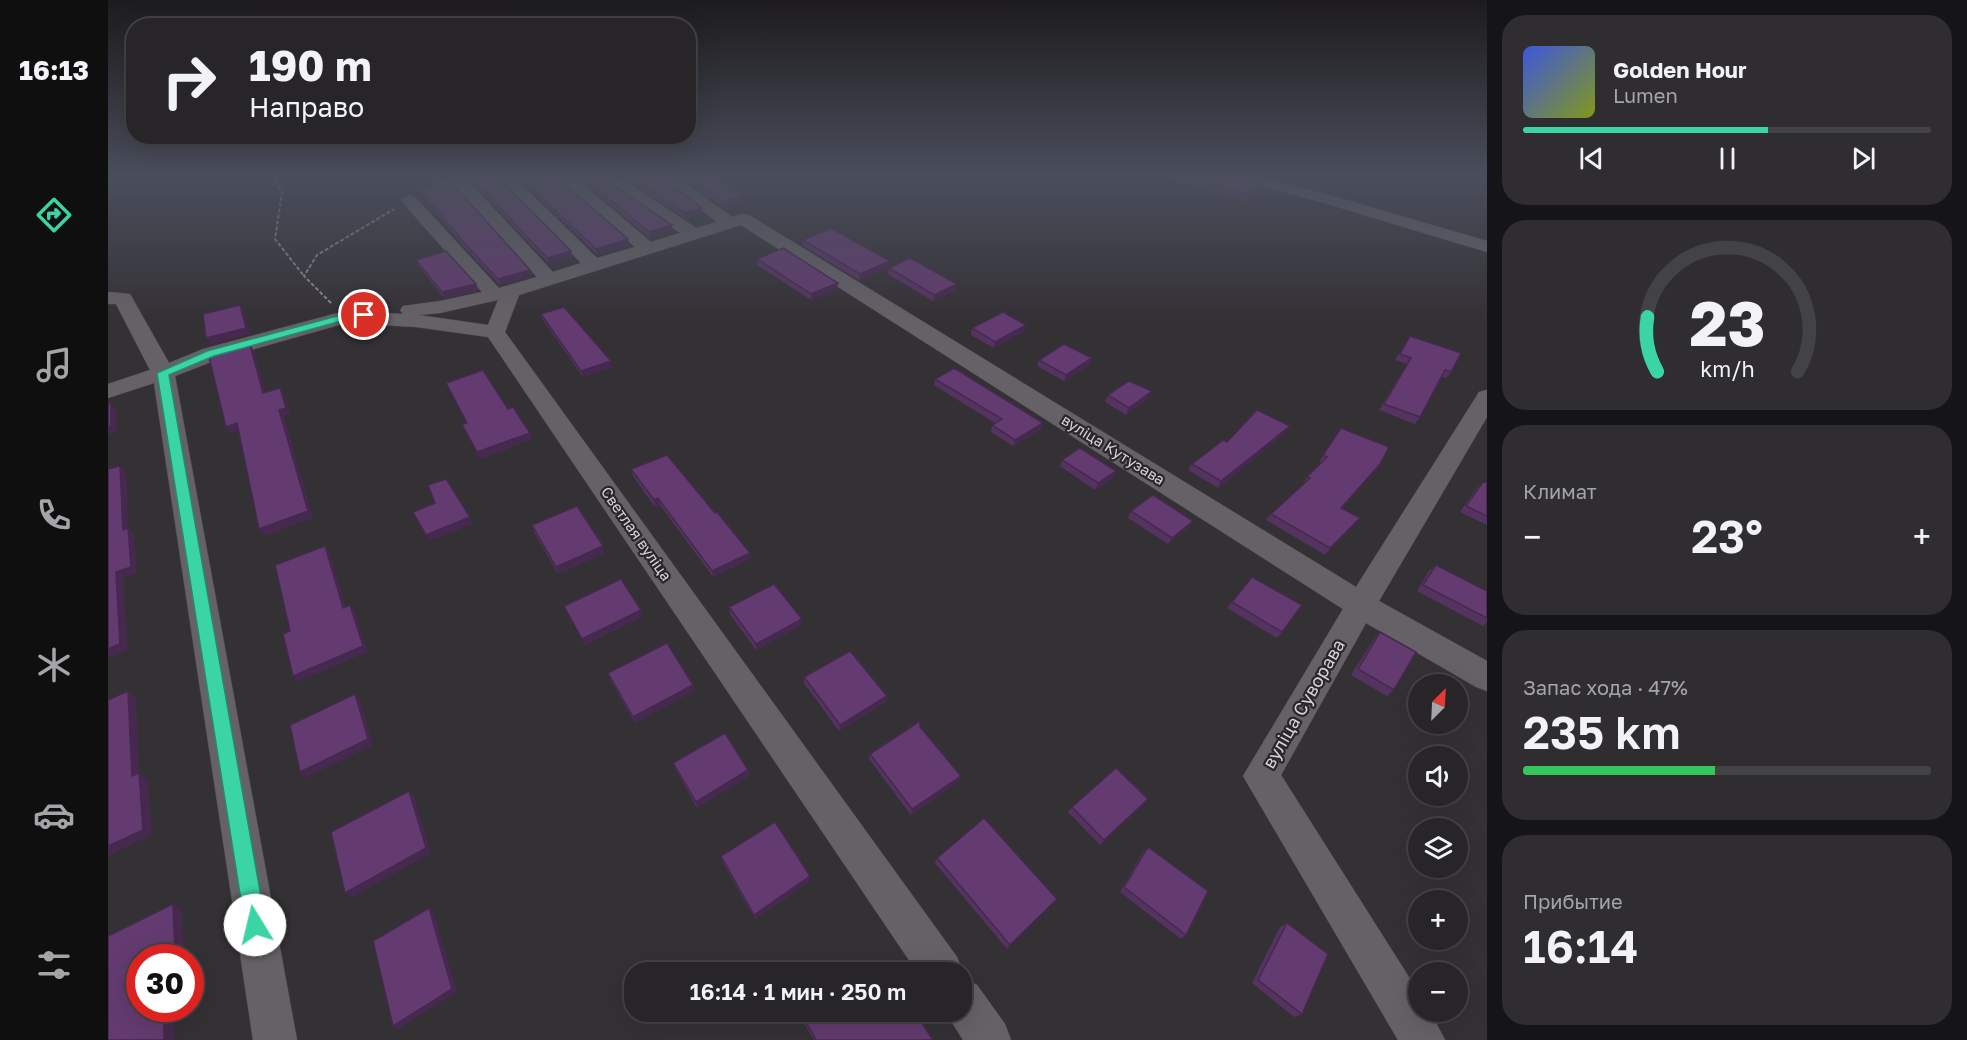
<!DOCTYPE html>
<html lang="ru">
<head>
<meta charset="utf-8">
<style>
  body { margin:0; font-family:"Golos Text",sans-serif; background:#2f2d30; color:#f1f3f6; height:100vh; display:flex; flex-direction:column; font-size:22px; white-space:nowrap }
  * { box-sizing:border-box; margin:0 }
  p { font-size:20px; color:#a4a5a8 }
  .icon { flex:none; width:33px; height:33px; fill:none; stroke:currentColor; stroke-width:2; stroke-linecap:round; stroke-linejoin:round }
  .map { position:relative; flex:1; overflow:hidden }
  .drawer { display:flex; flex-direction:column; gap:15px; padding:15px; background:#151416; width:480px }
  .drawer>* { flex:none }
  .top-card { position:absolute; left:18px; top:18px; width:570px; height:126px; border-radius:24px; box-shadow:0 6px 24px #0002,0 0 0 2px #434245; background:#272528; color:#f1f3f6; overflow:hidden }
  .needle { width:39px; rotate:24deg }
  .tools { position:absolute; left:1300px; top:674px; display:grid; gap:12px }
  .tools a { display:grid; place-items:center; width:60px; height:60px; border-radius:50%; background:#272528; box-shadow:0 6px 24px #0002,0 0 0 2px #434245; font-size:30px }
  .speed { position:absolute; left:18px; top:944px; display:flex; gap:12px; font-size:30px; font-weight:700; text-align:center }
  .speed>* { display:grid; place-content:center; width:78px; height:78px; border-radius:50%; background:#272528; box-shadow:0 6px 24px #0002,0 0 0 2px #434245; line-height:1 }
  .speed .limit { border:9px solid #d22; background:#fff; color:#111 }
  .pin { position:absolute; display:grid; place-items:center; width:51px; height:51px; color:#fff; margin:-26px; border:3px solid #fff; border-radius:50%; box-shadow:0 2px 6px #0007 }
  .me { position:absolute; width:66px; margin:-33px; rotate:351deg; stroke-linejoin:round; filter:drop-shadow(0 0 4px #0008) }
  .turn { display:flex; align-items:center; gap:21px; height:126px; padding:0 24px; font-size:27px }
  .turn .icon { width:78px; height:78px; stroke-width:2.5 }
  .turn b { display:block; font-size:42px; line-height:51px }
  .big { font-size:45px; font-weight:600; line-height:1.1 }
  .drawer .card { flex:1; display:flex; flex-direction:column; justify-content:center; gap:9px; min-width:0; padding:0 21px; border-radius:24px; background:#2f2d30 }
  .drawer .dial { align-items:center; gap:0 }
  .dial svg { height:156px; overflow:visible; fill:none; stroke:#434245; stroke-width:7; stroke-linecap:round; text-anchor:middle }
  .dial text { fill:#f1f3f6; stroke:none }
  .song { display:flex; align-items:center; gap:18px }
  .cover { width:72px; height:72px; border-radius:9px; background:linear-gradient(135deg,hsl(230 70% 55%),hsl(70 70% 35%)) }
  .played { height:6px; border-radius:3px; background:linear-gradient(90deg,#3ad4a5 60%,#434245 60%) }
  .keys { display:flex; justify-content:space-around; direction:ltr }
  .heat { display:flex; justify-content:space-between; align-items:center; font-size:33px; direction:ltr }
  .charge { height:9px; border-radius:4px; background:linear-gradient(90deg,#34c759 47%,#434245 0) }
  .trip { position:absolute; left:516px; top:962px; width:348px; height:60px; border-radius:24px; background:#272528; box-shadow:0 6px 24px #0002,0 0 0 2px #434245; font-weight:600; line-height:60px; text-align:center }
  main { display:flex; flex:1; min-height:0 }
  .dock { display:flex; flex-direction:column; width:108px; justify-content:space-around; align-items:center; background:#100f10; color:#a4a5a8 }
  .dock .icon { width:42px; height:42px }
  .dock .on { color:#3ad4a5 }
  .dock b { font-size:27px; color:#f1f3f6 }
  .map>svg:first-child { display:block }
  .lines { fill:none; stroke-linecap:round; stroke-linejoin:round }
  .minor-casing { stroke:#504d51; stroke-width:1 }
  .path { stroke:#8a888b; stroke-width:2; stroke-dasharray:4 2; stroke-linecap:butt }
  .minor { fill:#656166; fill-rule:evenodd }
  .wall { fill:#553360 }
  .shaded-wall { fill:#45294e }
  .building { fill:#633b70; stroke:#45294e; stroke-width:1.5 }
  .route { fill:#3ad4a5; stroke:#268a6b; stroke-width:1.5 }
  .labels { text-anchor:middle; stroke-width:4.5; stroke-linejoin:round; paint-order:stroke }
  .street-label { font-size:15px; fill:#d5d3d6; stroke:#2a272b }
  .near-street-label { font-size:18px; fill:#d5d3d6; stroke:#2a272b }
</style>
</head>
<body>
<main>
<nav class="dock">
<b>16:13</b>
<svg class="icon on" aria-label="directions" viewBox="0 0 24 24"><path d="M12 3l9 9-9 9-9-9zM9 14v-3h6M13 9l2 2-2 2"/></svg>
<svg class="icon" aria-label="music" viewBox="0 0 24 24"><path d="M9 18V5l10-2v13"/><circle cx="6" cy="18" r="3"/><circle cx="16" cy="16" r="3"/></svg>
<svg class="icon" aria-label="phone" viewBox="0 0 24 24"><path d="M5 4h4l2 5-3 2q2 4 5 5l2-3 5 2v4C11 20 4 13 5 4z"/></svg>
<svg class="icon" aria-label="climate" viewBox="0 0 24 24"><path d="M12 3v18M4 7l16 10M4 17L20 7"/></svg>
<svg class="icon" aria-label="car" viewBox="0 0 24 24"><path d="M5 17H2v-5l4-1 3-4h7l3 4 3 1v5h-3M9 17h6M6 11h13"/><circle cx="7" cy="17" r="2"/><circle cx="17" cy="17" r="2"/></svg>
<svg class="icon" aria-label="filters" viewBox="0 0 24 24"><path d="M4 7h16M4 17h16"/><circle cx="9" cy="7" r="2"/><circle cx="15" cy="17" r="2"/></svg>
</nav>
<div class="map">
<svg width="1379" height="1040" viewBox="0 0 1379 1040">
  <rect width="100%" height="100%" fill="#343135"/>
  <g class="lines">
    <g class="minor-casing">
      <g id="minor">
        <path d="M362,175H508L588,228L609,222L549,175H566L624,217L635,214L641,215L1248,587L1368,397L1371,392L1379,390V417L1271,601L1379,661V691L1368,687L1258,623L1173,775L1311,993V1011H1322L1337,1040H1290L1135,776L1235,609L633,225L411,295L397,332L849,957L855,972L854,976V972H809L380,337L308,327L238,323L111,359L67,376L189,1040H145L46,383L0,398V384L42,370L8,304H0V292L22,294L61,363L95,349L237,311L295,314L292,310L295,306L332,301L374,292L295,203L293,200L301,195L307,197L391,288L429,277L347,186L333,189L325,184L327,181ZM492,177L493,178L572,233L543,242L472,182ZM389,180L393,181L473,263L445,272L363,184ZM428,180L455,184L527,247L489,258L410,181ZM390,300L380,325L310,315L332,313Z"/>
        <path d="M1119,175H1144L1225,196L1379,241V252L1213,202L1122,178Z"/>
        <path d="M854,978L869,985L897,1024L903,1040H855L837,1011H854Z"/>
      </g>
    </g>
    <g class="path">
      <path d="M165,175L174,193L167,239L196,276"/>
      <path d="M223,303L196,276L209,255L286,209"/>
    </g>
    <use href="#minor" class="minor"/>
  </g>
  <g class="wall">
    <path d="M512,175H551L594,208V213L578,219Z"/>
    <path d="M569,175H604L634,195V201L614,207Z"/>
    <path d="M1047,175H1124L1153,189L1137,201Z"/>
    <path d="M1152,175H1170L1166,178Z"/>
    <path d="M476,178L564,230L542,238L477,183Z"/>
    <path d="M366,180L464,257L441,264L368,186Z"/>
    <path d="M419,183L521,245L490,255L421,188Z"/>
    <path d="M312,189L422,270L424,276L392,285L360,251L314,195Z"/>
    <path d="M695,240L782,261L781,267L751,280L695,246Z"/>
    <path d="M649,259L729,289L703,300L649,265Z"/>
    <path d="M308,260L368,284L370,291L336,298L311,266Z"/>
    <path d="M781,268L848,290L825,301L780,274Z"/>
    <path d="M433,314L504,367L475,377L435,320Z"/>
    <path d="M864,328L917,331L886,348L863,335Z"/>
    <path d="M1298,343L1343,372L1338,378L1334,377L1312,417L1307,424L1271,410L1299,364L1287,360Z"/>
    <path d="M984,358L981,365L956,381L929,366L931,360Z"/>
    <path d="M827,379L935,423L933,429L905,446L883,432L884,425L887,423L826,385Z"/>
    <path d="M338,383L422,433L424,439L372,459L354,424L359,423Z"/>
    <path d="M1000,395L1041,397L1018,415L997,402Z"/>
    <path d="M1233,428L1267,470L1234,508L1246,524L1217,555L1158,520L1163,514L1195,484L1199,477L1213,463L1211,462Z"/>
    <path d="M1178,432L1110,488L1080,470L1084,464L1119,442Z"/>
    <path d="M954,460L1008,471L1005,478L987,490L952,466Z"/>
    <path d="M523,469L642,559L605,577L552,505L547,507L525,476Z"/>
    <path d="M1375,482L1379,483V525L1352,512L1369,488Z"/>
    <path d="M1023,511L1081,527L1060,544L1020,518Z"/>
    <path d="M424,525L497,553L450,574L426,532Z"/>
    <path d="M1328,565L1379,591V622L1375,626L1309,591L1321,571Z"/>
    <path d="M1124,602L1174,632L1169,638L1119,608Z"/>
    <path d="M456,606L533,610L534,617L477,645L459,612Z"/>
    <path d="M621,607L694,619V625L648,650L622,614Z"/>
    <path d="M1272,632L1286,690L1279,696L1243,675L1266,639Z"/>
    <path d="M500,673L585,685L586,691L527,723L502,679Z"/>
    <path d="M696,677L778,702L731,731L696,683Z"/>
    <path d="M812,727L851,781L803,815L761,759L762,754Z"/>
    <path d="M565,763L640,770L641,776L589,808L567,768Z"/>
    <path d="M1036,804L992,845L960,812L964,807Z"/>
    <path d="M1040,847L1078,935L1073,939L1012,892L1035,852Z"/>
    <path d="M613,856L702,876V881L647,919L614,861Z"/>
    <path d="M829,858L949,899L899,949L827,863Z"/>
    <path d="M1179,923L1194,1014L1186,1017L1144,983L1172,927Z"/>
    <path d="M698,1022L825,1040H706L697,1025Z"/>
  </g>
  <g class="shaded-wall">
    <path d="M1156,183L1153,189L1137,201L1140,195Z"/>
    <path d="M634,195V201L614,207V201Z"/>
    <path d="M594,208V213L578,219L577,213Z"/>
    <path d="M564,225V230L542,238L541,232Z"/>
    <path d="M520,239L521,245L490,255L488,249Z"/>
    <path d="M463,251L464,257L441,264L439,258Z"/>
    <path d="M782,261L781,267L751,280L752,274Z"/>
    <path d="M422,270L424,276L392,285L390,279Z"/>
    <path d="M730,283L729,289L703,300V294Z"/>
    <path d="M368,284L370,291L336,298L334,292Z"/>
    <path d="M849,284L848,290L825,301L826,295Z"/>
    <path d="M132,305L136,311L142,334L102,345L98,338Z"/>
    <path d="M918,325L917,331L886,348L887,342Z"/>
    <path d="M142,345L146,351L159,399L155,393Z"/>
    <path d="M984,358L981,365L956,381L958,375Z"/>
    <path d="M503,361L504,367L475,377L473,371Z"/>
    <path d="M172,388L176,394L182,414L176,417L205,518L156,536L151,529L171,410Z"/>
    <path d="M1044,391L1041,397L1018,415L1021,408Z"/>
    <path d="M3,403L8,410L9,432L0,435V427Z"/>
    <path d="M129,423L133,430L122,433L118,427Z"/>
    <path d="M935,423L933,429L905,446L907,440Z"/>
    <path d="M1182,426L1178,432L1110,488L1113,481Z"/>
    <path d="M422,433L424,439L372,459L369,452Z"/>
    <path d="M12,466L18,472L21,529L26,534L29,573L15,578L20,650L0,658V649L8,572L15,530Z"/>
    <path d="M1008,471L1005,478L987,490L990,483Z"/>
    <path d="M550,498L552,505L547,507L546,500Z"/>
    <path d="M362,517L365,524L321,541L318,535Z"/>
    <path d="M1252,518L1246,524L1217,555L1222,548Z"/>
    <path d="M1085,521L1081,527L1060,544L1064,538Z"/>
    <path d="M217,546L221,552L240,615L235,608Z"/>
    <path d="M495,546L497,553L450,574L448,567Z"/>
    <path d="M642,553V559L605,577L604,571Z"/>
    <path d="M242,605L247,612L260,652L190,682L185,676Z"/>
    <path d="M533,610L534,617L477,645L474,639Z"/>
    <path d="M694,619V625L648,650V644Z"/>
    <path d="M585,685L586,691L527,723L525,717Z"/>
    <path d="M20,691L28,697L32,774L40,779L44,835L0,856V846L24,776Z"/>
    <path d="M247,694L252,700L265,745L198,778L192,772Z"/>
    <path d="M779,696L778,702L731,731L732,725Z"/>
    <path d="M640,770L641,776L589,808L588,802Z"/>
    <path d="M853,776L851,781L803,815L804,809Z"/>
    <path d="M301,791L306,796L323,853L243,898L237,893Z"/>
    <path d="M1040,799L1036,804L992,845L996,840Z"/>
    <path d="M702,876V881L647,919L646,915Z"/>
    <path d="M949,899L946,903L899,949L902,945Z"/>
    <path d="M65,904L74,909L76,957H67Z"/>
    <path d="M321,908L326,913L349,992L291,1029L285,1026Z"/>
    <path d="M56,1008H65L66,1040H56Z"/>
  </g>
  <g class="building">
    <path d="M487,175H491L564,225L541,232L476,178Z"/>
    <path d="M519,175H551L594,208L577,213Z"/>
    <path d="M577,175H604L634,195L614,201Z"/>
    <path d="M1068,175H1124L1156,183L1140,195Z"/>
    <path d="M383,177L387,181L393,180L463,251L439,258L366,180Z"/>
    <path d="M436,178L453,181L520,239L488,249L419,183Z"/>
    <path d="M344,183L422,270L390,279L358,245L312,189Z"/>
    <path d="M723,228L782,261L752,274L695,240Z"/>
    <path d="M675,248L730,283L703,294L649,259Z"/>
    <path d="M338,251L368,284L334,292L308,260Z"/>
    <path d="M802,258L849,284L826,295L781,268Z"/>
    <path d="M132,305L138,328L98,338L95,314Z"/>
    <path d="M456,307L503,361L473,371L433,314Z"/>
    <path d="M895,312L918,325L887,342L864,328Z"/>
    <path d="M1302,336L1353,353L1343,372L1337,370L1312,417L1276,404L1303,358L1292,354Z"/>
    <path d="M956,344L984,358L958,375L931,360Z"/>
    <path d="M142,345L155,393L172,388L178,408L171,410L200,511L151,529L129,423L118,427L101,357Z"/>
    <path d="M846,368L935,423L907,440L884,425L894,419L827,379Z"/>
    <path d="M375,370L400,409L405,407L422,433L369,452L354,424L359,423L338,383Z"/>
    <path d="M1021,381L1044,391L1021,408L1000,395Z"/>
    <path d="M3,403V426L0,427V404Z"/>
    <path d="M1149,410L1182,426L1113,481L1084,464L1115,440L1119,442Z"/>
    <path d="M1233,428L1281,447L1272,464L1233,508L1252,518L1222,548L1163,514L1202,478L1199,477L1219,457L1215,455Z"/>
    <path d="M972,448L1008,471L990,483L954,460Z"/>
    <path d="M559,455L607,513L609,512L642,553L604,571L550,498L546,500L523,469Z"/>
    <path d="M12,466L15,530L20,528L23,567L8,572L12,644L0,649V469Z"/>
    <path d="M338,479L362,517L318,535L305,512L327,503L320,485Z"/>
    <path d="M1375,482L1379,483V516L1358,506Z"/>
    <path d="M1045,495L1085,521L1064,538L1023,511Z"/>
    <path d="M469,506L495,546L448,567L424,525Z"/>
    <path d="M217,546L235,608L242,605L255,646L185,676L175,634L182,631L167,565Z"/>
    <path d="M1328,565L1379,591V618L1315,585Z"/>
    <path d="M1144,577L1194,605L1174,632L1124,602Z"/>
    <path d="M513,579L533,610L474,639L456,606Z"/>
    <path d="M666,584L694,619L648,644L621,607Z"/>
    <path d="M1272,632L1308,652L1286,690L1250,669Z"/>
    <path d="M559,643L585,685L525,717L500,673Z"/>
    <path d="M742,651L779,696L732,725L696,677Z"/>
    <path d="M20,691L24,776L31,773L35,830L0,846V700Z"/>
    <path d="M247,694L260,739L192,772L182,725Z"/>
    <path d="M812,721V727L853,776L804,809L762,754Z"/>
    <path d="M617,733L640,770L588,802L565,763Z"/>
    <path d="M1008,768L1040,799L996,840L964,807Z"/>
    <path d="M301,791L318,848L237,893L223,832Z"/>
    <path d="M876,818L949,899L902,945L829,858Z"/>
    <path d="M667,822L702,876L646,915L613,856Z"/>
    <path d="M1040,847L1100,891L1078,935L1016,887Z"/>
    <path d="M65,904L67,957H32V1008H56V1040H0V936Z"/>
    <path d="M321,908L344,989L285,1026L265,941Z"/>
    <path d="M1179,923L1220,954L1194,1014L1150,980Z"/>
    <path d="M775,962L781,972H762Z"/>
    <path d="M712,1011H806L825,1040H708L698,1022Z"/>
  </g>
  <linearGradient id="sky" x2="0" y2="1"><stop stop-color="#1d1b1d"/><stop offset="0.55" stop-color="#4a4e5c"/><stop offset="1" stop-color="#4a4e5c" stop-opacity="0"/></linearGradient>
  <rect width="1379" height="320" fill="url(#sky)"/>
  <path class="route" d="M256,312L259,313V317L237,320L106,356L61,375L158,925L155,932L147,935L140,932L137,925L49,373L99,351L233,315Z"/>
  <g class="labels">
    <g class="street-label">
      <text transform="translate(1005 450) rotate(32)" y="5">вуліца Кутузава</text>
      <text transform="translate(528 534) rotate(55)" y="5">Светлая вуліца</text>
    </g>
    <g class="near-street-label">
      <text transform="translate(1196 704) rotate(-60)" y="6">вуліца Суворава</text>
    </g>
  </g>
</svg>
<div class="tools">
<a><svg class="needle" viewBox="-14 -14 28 28"><path d="M0-13l5 13h-10z" fill="#e53935"/><path d="M0 13l5-13h-10z" fill="#a4a5a8"/></svg></a>
<a><svg class="icon" aria-label="sound" viewBox="0 0 24 24"><path d="M4 9h4l5-4v14l-5-4H4zM17 9q2 3 0 6"/></svg></a>
<a><svg class="icon" aria-label="layers" viewBox="0 0 24 24"><path d="M12 4l9 5-9 5-9-5zM3 14l9 5 9-5"/></svg></a>
<a>+</a>
<a>−</a>
</div>
<div class="speed"><div class="limit">30</div></div>
<div class="pin" style="left:256px;top:315px;background:#d93025"><svg class="icon" aria-label="arrive" viewBox="0 0 24 24"><path d="M6 21V4h12l-3 4 3 4H6"/></svg></div>
<svg class="me" style="left:147px;top:925px" viewBox="-20 -20 40 40"><circle r="19" fill="#fff"/><path d="M0-13L10 11 0 6-10 11z" fill="#3ad4a5"/></svg>
<div class="trip">16:14 · 1 мин · 250 m</div>
<div class="top-card">
<div class="turn"><svg class="icon" aria-label="right" viewBox="0 0 24 24"><path d="M7 20v-9h11M14 6l5 5-5 5"/></svg><div><b>190 m</b>Направо</div></div>
</div>
</div>
<section class="drawer">
<div class="card">
<div class="song"><i class="cover"></i><div><b>Golden Hour</b><p>Lumen</p></div></div>
<div class="played"></div>
<div class="keys"><svg class="icon" aria-label="previous" viewBox="0 0 24 24"><path d="M18 5L8 12l10 7zM5 5v14"/></svg><svg class="icon" aria-label="pause" viewBox="0 0 24 24"><path d="M8 5v14M16 5v14"/></svg><svg class="icon" aria-label="next" viewBox="0 0 24 24"><path d="M6 5l10 7-10 7zM19 5v14"/></svg></div>
</div>
<div class="card dial"><svg viewBox="0 0 100 80">
<path d="M14 69A42 42 0 1 1 86 69"/>
<path d="M14 69A42 42 0 0 1 9 41" stroke="#3ad4a5"/>
<text x="50" y="56" font-size="32" font-weight="700">23</text>
<text x="50" y="72" font-size="11">km/h</text>
</svg></div>
<div class="card"><p>Климат</p>
<div class="heat"><a>−</a><b class="big">23°</b><a>+</a></div>
</div>
<div class="card"><p>Запас хода · 47%</p><b class="big">235 km</b><div class="charge"></div></div>
<div class="card"><p>Прибытие</p><b class="big">16:14</b></div>
</section>
</main>
</body>
</html>
